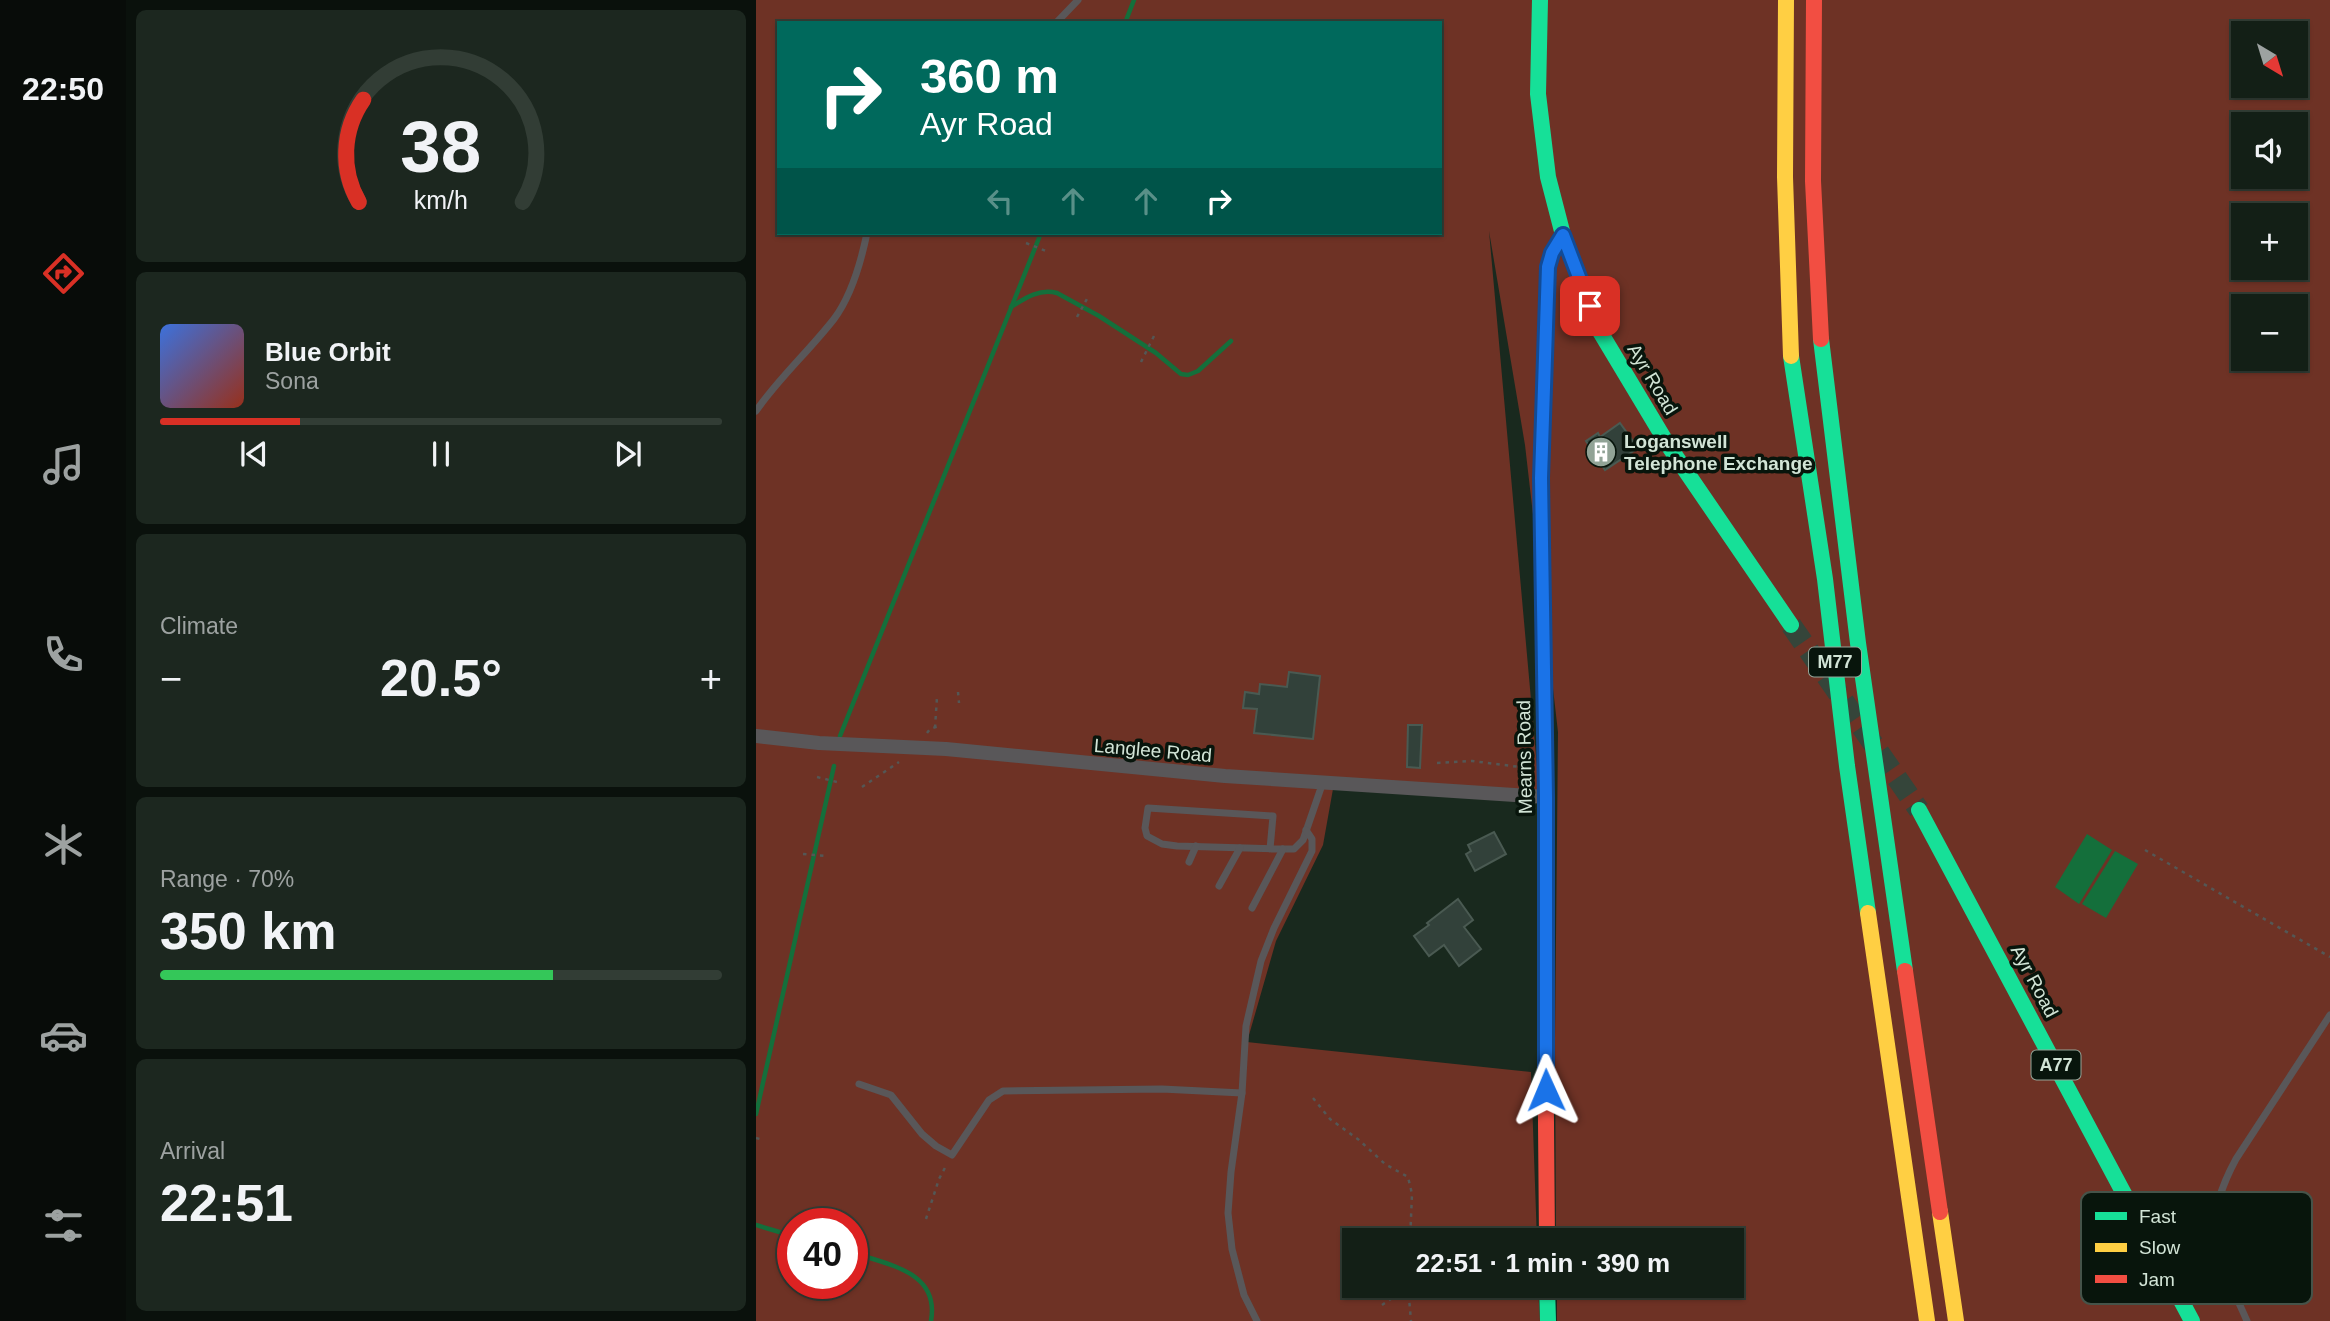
<!DOCTYPE html>
<html lang="en">
<head>
<meta charset="utf-8">
<style>
  body { margin:0; font-family:Helvetica,sans-serif; background:#1c271f; color:#f1f3f6; height:100vh; display:flex; flex-direction:column; font-size:26px; white-space:nowrap }
  * { box-sizing:border-box; margin:0 }
  p { font-size:23px; color:#9da2a1 }
  .icon { flex:none; width:38px; height:38px; fill:none; stroke:currentColor; stroke-width:2; stroke-linecap:round; stroke-linejoin:round }
  .map { position:relative; flex:1; overflow:hidden }
  .side { display:flex; flex-direction:column; gap:10px; padding:10px; background:#0a110c; width:630px }
  .side>* { flex:none }
  .top-card { position:absolute; left:21px; top:21px; width:665px; height:214px; border-radius:0px; box-shadow:0 2px 5px #0004,0 0 0 2px #323d35; background:#00695c; color:#fff; overflow:hidden }
  .needle { width:46px; rotate:142deg }
  .fabs { position:absolute; left:1475px; top:21px; display:grid; gap:14px }
  .fabs a { display:grid; place-items:center; width:77px; height:77px; border-radius:0px; background:#131f16; box-shadow:0 2px 5px #0004,0 0 0 2px #323d35; font-size:35px }
  .speed { position:absolute; left:21px; top:1208px; display:flex; gap:14px; font-size:35px; font-weight:700; text-align:center }
  .speed>* { display:grid; place-content:center; width:91px; height:91px; border-radius:50%; background:#131f16; box-shadow:0 2px 5px #0004,0 0 0 2px #323d35; line-height:1 }
  .speed .limit { border:10px solid #d22; background:#fff; color:#111 }
  .pin { position:absolute; display:grid; place-items:center; width:60px; height:60px; color:#fff; margin:-30px; border-radius:14px; box-shadow:0 4px 10px #0006 }
  .me { position:absolute; width:77px; margin:-38px; rotate:359deg; stroke-linejoin:round; filter:drop-shadow(0 0 5px #0008) }
  .turn { display:flex; align-items:center; gap:24px; height:147px; padding:0 28px; font-size:32px }
  .turn .icon { width:91px; height:91px; stroke-width:2.5 }
  .turn b { display:block; font-size:49px; line-height:60px }
  .lanes { display:flex; align-items:center; height:66px; padding:0 28px; background:#0003; justify-content:center; gap:35px; direction:ltr }
  .lanes .off { opacity:.35 }
  .big { font-size:52px; font-weight:700; line-height:1.1 }
  .side .tile { flex:1; display:flex; flex-direction:column; justify-content:center; gap:10px; min-width:0; padding:0 24px; border-radius:10px; background:#1c271f }
  .side .dial { align-items:center; gap:0 }
  .dial svg { height:182px; overflow:visible; fill:none; stroke:#323d35; stroke-width:7; stroke-linecap:round; text-anchor:middle }
  .dial text { fill:#f1f3f6; stroke:none }
  .song { display:flex; align-items:center; gap:21px }
  .cover { width:84px; height:84px; border-radius:10px; background:linear-gradient(135deg,hsl(220 70% 55%),hsl(10 70% 35%)) }
  .played { height:7px; border-radius:4px; background:linear-gradient(90deg,#d93025 25%,#323d35 25%) }
  .keys { display:flex; justify-content:space-around; direction:ltr }
  .heat { display:flex; justify-content:space-between; align-items:center; font-size:38px; direction:ltr }
  .charge { height:10px; border-radius:5px; background:linear-gradient(90deg,#34c759 70%,#323d35 0) }
  .trip { position:absolute; left:586px; top:1228px; width:402px; height:70px; border-radius:0px; background:#131f16; box-shadow:0 2px 5px #0004,0 0 0 2px #323d35; font-weight:700; line-height:70px; text-align:center }
  main { display:flex; flex:1; min-height:0 }
  .tabs { display:flex; flex-direction:column; width:126px; justify-content:space-around; align-items:center; background:#080c09; color:#9da2a1 }
  .tabs .icon { width:49px; height:49px }
  .tabs .current { color:#d93025 }
  .tabs b { font-size:32px; color:#f1f3f6 }
  .map>svg:first-child { display:block }
  .green { fill:#6e3225; fill-rule:evenodd }
  .water { fill:#146f3b }
  .lines { fill:none; stroke-linecap:round; stroke-linejoin:round }
  .stream { stroke:#146f3b; stroke-width:4.5 }
  .building { fill:#32413a; stroke:#4a5a52; stroke-width:2 }
  .primary-tunnel { stroke:#35453a; stroke-width:21; stroke-dasharray:21 10; stroke-linecap:butt }
  .path { stroke:#545755; stroke-width:2.5; stroke-dasharray:3.5 5; stroke-linecap:butt }
  .lane { stroke:#595759; stroke-width:7 }
  .street { stroke:#595759; stroke-width:14 }
  .fast { stroke:#16e098; stroke-width:16 }
  .slow { stroke:#ffcf43; stroke-width:16 }
  .jam { stroke:#f24e42; stroke-width:16 }
  .route-casing { stroke:#114b97; stroke-width:18 }
  .route { stroke:#1a73e8; stroke-width:12 }
  .labels { text-anchor:middle; stroke-width:7; stroke-linejoin:round; paint-order:stroke }
  .shield { fill:#08150c; stroke:#95a699; stroke-width:2 }
  .shield-label { font-size:18px; font-weight:bold; fill:#d2e4d6 }
  .street-label { font-size:19px; fill:#d2e4d6; stroke:#08150c }
  .poi-label { font-size:19px; font-weight:bold; fill:#d2e4d6; stroke:#08150c; text-anchor:start }
  .key { fill:#08150c; stroke:#455349; stroke-width:2 }
  .key-label { font-size:19px; fill:#d2e4d6 }
</style>
</head>
<body>
<main>
<nav class="tabs">
<b>22:50</b>
<svg class="icon current" aria-label="directions" viewBox="0 0 24 24"><path d="M12 3l9 9-9 9-9-9zM9 14v-3h6M13 9l2 2-2 2"/></svg>
<svg class="icon" aria-label="music" viewBox="0 0 24 24"><path d="M9 18V5l10-2v13"/><circle cx="6" cy="18" r="3"/><circle cx="16" cy="16" r="3"/></svg>
<svg class="icon" aria-label="phone" viewBox="0 0 24 24"><path d="M5 4h4l2 5-3 2q2 4 5 5l2-3 5 2v4C11 20 4 13 5 4z"/></svg>
<svg class="icon" aria-label="climate" viewBox="0 0 24 24"><path d="M12 3v18M4 7l16 10M4 17L20 7"/></svg>
<svg class="icon" aria-label="car" viewBox="0 0 24 24"><path d="M5 17H2v-5l4-1 3-4h7l3 4 3 1v5h-3M9 17h6M6 11h13"/><circle cx="7" cy="17" r="2"/><circle cx="17" cy="17" r="2"/></svg>
<svg class="icon" aria-label="filters" viewBox="0 0 24 24"><path d="M4 7h16M4 17h16"/><circle cx="9" cy="7" r="2"/><circle cx="15" cy="17" r="2"/></svg>
</nav>
<section class="side">
<div class="tile dial"><svg viewBox="0 0 100 80">
<path d="M14 69A42 42 0 1 1 86 69"/>
<path d="M14 69A42 42 0 0 1 16 24" stroke="#d93025"/>
<text x="50" y="56" font-size="32" font-weight="700">38</text>
<text x="50" y="72" font-size="11">km/h</text>
</svg></div>
<div class="tile">
<div class="song"><i class="cover"></i><div><b>Blue Orbit</b><p>Sona</p></div></div>
<div class="played"></div>
<div class="keys"><svg class="icon" aria-label="previous" viewBox="0 0 24 24"><path d="M18 5L8 12l10 7zM5 5v14"/></svg><svg class="icon" aria-label="pause" viewBox="0 0 24 24"><path d="M8 5v14M16 5v14"/></svg><svg class="icon" aria-label="next" viewBox="0 0 24 24"><path d="M6 5l10 7-10 7zM19 5v14"/></svg></div>
</div>
<div class="tile"><p>Climate</p>
<div class="heat"><a>−</a><b class="big">20.5°</b><a>+</a></div>
</div>
<div class="tile"><p>Range · 70%</p><b class="big">350 km</b><div class="charge"></div></div>
<div class="tile"><p>Arrival</p><b class="big">22:51</b></div>
</section>
<div class="map">
<svg width="1574" height="1321" viewBox="0 0 1574 1321">
  <rect width="100%" height="100%" fill="#19291e"/>
  <path class="green" d="M0,0H1574V1321H801V1286H976V1241H800L799,1039L802,732L769,445L733,231L784,800L577,789L567,845L520,941L491,1042L775,1072L781,1241H598V1286H782L784,1321H0ZM23,23H684V233H23ZM1488,33H1540V86H1488ZM1488,124H1540V177H1488ZM1488,215H1540V268H1488ZM1488,306H1540V359H1488ZM37,1223H96V1283H37Z"/>
  <g class="water">
    <path d="M1331,834L1356,850L1323,904L1299,887Z"/>
    <path d="M1359,851L1382,864L1350,918L1326,904Z"/>
  </g>
  <g class="lines">
    <g class="stream">
      <path d="M369,23L378,0"/>
      <path d="M255,307C269,298 284,288 301,293L343,316L400,353L425,374L432,375L442,371L475,341"/>
      <path d="M84,736L285,233"/>
      <path d="M0,1114L78,766"/>
      <path d="M0,1225L37,1236"/>
      <path d="M96,1252C130,1265 184,1270 175,1321"/>
    </g>
  </g>
  <g class="building">
    <path d="M864,423L882,448L849,470L830,441L842,433L844,437Z"/>
    <path d="M533,672L564,676L557,739L498,733L501,709L487,708L489,692L503,694L504,684L531,687Z"/>
    <path d="M652,725H666L664,768L651,767Z"/>
    <path d="M738,832L750,854L719,871L710,854L715,851L712,845Z"/>
    <path d="M702,899L717,920L708,927L725,949L703,966L688,945L673,956L658,936L673,925L671,923Z"/>
  </g>
  <g class="lines">
    <path class="primary-tunnel" d="M1035,625L1163,810"/>
    <g class="path">
      <path d="M270,243L290,251"/>
      <path d="M321,317L332,297"/>
      <path d="M385,362L398,336"/>
      <path d="M202,692L203,703"/>
      <path d="M179,728L181,697"/>
      <path d="M171,733L174,729L183,726"/>
      <path d="M681,763L716,761L772,768"/>
      <path d="M61,777L85,783"/>
      <path d="M106,787L143,762"/>
      <path d="M1389,850L1574,957"/>
      <path d="M47,854L69,856"/>
      <path d="M557,1098L574,1119L603,1140L629,1164L652,1177L656,1194L654,1241"/>
      <path d="M0,1138L4,1139"/>
      <path d="M170,1219L183,1179L191,1164"/>
      <path d="M70,1223V1214"/>
      <path d="M652,1286L655,1321"/>
      <path d="M626,1305L652,1287"/>
    </g>
    <g class="lane">
      <path d="M300,23L322,0"/>
      <path d="M0,411C23,378 53,351 78,319C96,295 105,262 111,233"/>
      <path d="M514,849L517,816L392,808L389,828L391,836L406,844L421,846L527,849H538L547,840L567,782"/>
      <path d="M433,862L440,846"/>
      <path d="M463,886L484,848"/>
      <path d="M496,908L527,849"/>
      <path d="M103,1084L135,1095L166,1134L180,1146L196,1155L233,1100L247,1091L406,1089L486,1093"/>
      <path d="M501,1321L488,1295L476,1249L472,1213L475,1172L486,1093L490,1026L505,961L518,928L556,851V839L550,830"/>
      <path d="M1491,1321C1462,1255 1442,1229 1480,1159L1574,1015"/>
    </g>
    <path class="street" d="M0,736L63,743L190,749L469,776L790,797"/>
    <g class="fast">
      <path d="M784,0L782,94L792,177L807,235L843,330L912,445L1035,625"/>
      <path d="M1065,339L1102,643L1149,971"/>
      <path d="M1035,356L1069,579L1091,766L1112,913"/>
      <path d="M785,479L792,267L796,253L807,235"/>
      <path d="M1163,810L1436,1321"/>
      <path d="M791,1286L792,1321"/>
    </g>
    <g class="slow">
      <path d="M1030,0L1029,177L1035,356"/>
      <path d="M785,479L790,797L789,1003"/>
      <path d="M1112,913L1171,1321"/>
      <path d="M1184,1212L1200,1321"/>
    </g>
    <g class="jam">
      <path d="M1058,0L1057,181L1065,339"/>
      <path d="M1149,971L1184,1212"/>
      <path d="M789,1003L791,1241"/>
    </g>
  </g>
  <g class="lines">
    <g class="route-casing">
      <path id="route" d="M790,1090V797L785,478L792,267L796,253L807,235L834,306"/>
    </g>
    <use href="#route" class="route"/>
  </g>
  <defs>
    <g id="building-disc" transform="scale(1.575)"><circle r="9.5" fill="#91a396" stroke="#08150c"/><path d="M-4-6H4V6H1V3H-1V6H-4ZM-2.5-4.3h1.7v1.8h-1.7ZM.8-4.3h1.7v1.8H.8ZM-2.5-1h1.7V.8h-1.7ZM.8-1h1.7V.8H.8Z" fill="#fff"/></g>
  </defs>
  <g fill-rule="evenodd">
    <use href="#building-disc" x="845" y="452"/>
  </g>
  <g class="labels">
    <g class="shield">
      <rect x="1053" y="647.5" width="52" height="29" rx="5"/>
      <rect x="1275.5" y="1050.5" width="49" height="29" rx="5"/>
    </g>
    <g class="shield-label">
      <text x="1079" y="668">M77</text>
      <text x="1300" y="1071">A77</text>
    </g>
    <g class="street-label">
      <text transform="translate(897 379) rotate(59)" y="7">Ayr Road</text>
      <text transform="translate(397 750) rotate(5)" y="7">Langlee Road</text>
      <text transform="translate(768 757) rotate(-91)" y="7">Mearns Road</text>
      <text transform="translate(1279 981) rotate(62)" y="7">Ayr Road</text>
    </g>
    <g class="poi-label">
      <text x="868" y="448">Loganswell<tspan x="868" dy="22">Telephone Exchange</tspan></text>
    </g>
  </g>
  <rect x="1325" y="1192" width="231" height="112" rx="10" class="key"/>
  <rect x="1339" y="1212" width="32" height="8" fill="#16e098"/>
  <rect x="1339" y="1243" width="32" height="9" fill="#ffcf43"/>
  <rect x="1339" y="1275" width="32" height="8" fill="#f24e42"/>
  <g class="key-label">
    <text x="1383" y="1223">Fast</text>
    <text x="1383" y="1254">Slow</text>
    <text x="1383" y="1286">Jam</text>
  </g>
</svg>
<div class="fabs">
<a><svg class="needle" viewBox="-14 -14 28 28"><path d="M0-13l5 13h-10z" fill="#e53935"/><path d="M0 13l5-13h-10z" fill="#9da2a1"/></svg></a>
<a><svg class="icon" aria-label="sound" viewBox="0 0 24 24"><path d="M4 9h4l5-4v14l-5-4H4zM17 9q2 3 0 6"/></svg></a>
<a>+</a>
<a>−</a>
</div>
<div class="speed"><div class="limit">40</div></div>
<div class="pin" style="left:834px;top:306px;background:#d93025"><svg class="icon" aria-label="arrive" viewBox="0 0 24 24"><path d="M6 21V4h12l-3 4 3 4H6"/></svg></div>
<svg class="me" style="left:790px;top:1090px" viewBox="-20 -20 40 40"><path d="M0-17L14 15 0 8-14 15z" fill="#1a73e8" stroke="#fff" stroke-width="4"/></svg>
<div class="trip">22:51 · 1 min · 390 m</div>
<div class="top-card">
<div class="turn"><svg class="icon" aria-label="right" viewBox="0 0 24 24"><path d="M7 20v-9h11M14 6l5 5-5 5"/></svg><div><b>360 m</b>Ayr Road</div></div>
<div class="lanes"><svg class="icon off" aria-label="left" viewBox="0 0 24 24"><path d="M17 20v-9H6M10 6l-5 5 5 5"/></svg><svg class="icon off" aria-label="ahead" viewBox="0 0 24 24"><path d="M12 20V5M6 11l6-6 6 6"/></svg><svg class="icon off" aria-label="ahead" viewBox="0 0 24 24"><path d="M12 20V5M6 11l6-6 6 6"/></svg><svg class="icon" aria-label="right" viewBox="0 0 24 24"><path d="M7 20v-9h11M14 6l5 5-5 5"/></svg></div>
</div>
</div>
</main>
</body>
</html>
